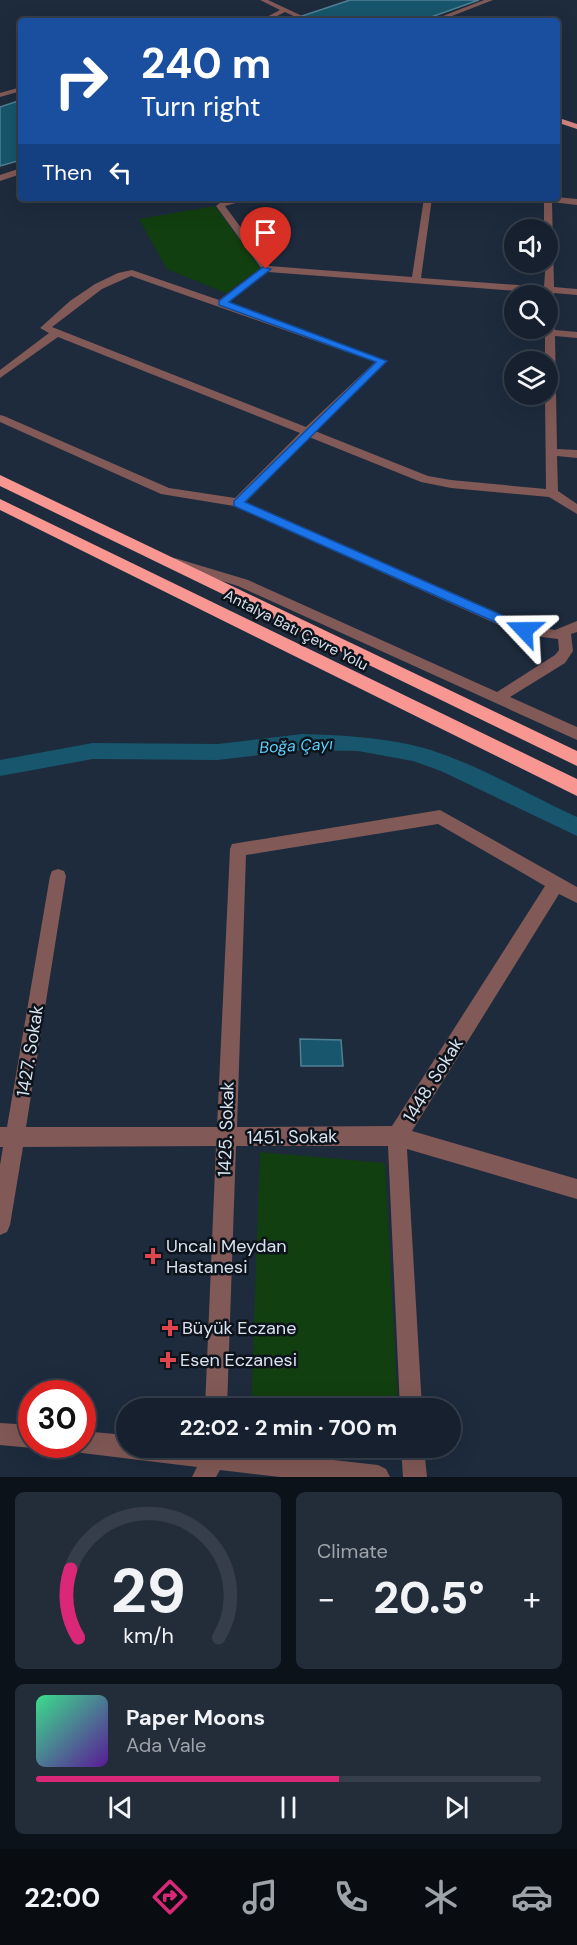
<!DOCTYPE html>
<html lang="en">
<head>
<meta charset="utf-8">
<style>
  body { margin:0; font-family:"DM Sans",sans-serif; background:#232d3a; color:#f1f3f6; height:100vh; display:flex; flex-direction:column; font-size:22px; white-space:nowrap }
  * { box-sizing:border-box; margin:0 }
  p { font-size:20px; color:#9ea3aa }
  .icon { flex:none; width:33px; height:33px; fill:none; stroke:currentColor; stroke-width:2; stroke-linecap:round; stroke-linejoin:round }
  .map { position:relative; height:1477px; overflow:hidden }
  .details { display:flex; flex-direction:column; gap:15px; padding:15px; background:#0c1219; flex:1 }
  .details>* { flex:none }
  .top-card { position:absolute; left:18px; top:18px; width:542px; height:183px; border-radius:6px; box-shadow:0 6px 24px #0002,0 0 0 2px #353e4a; background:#1a4fa0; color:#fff; overflow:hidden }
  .buttons { position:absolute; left:504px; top:219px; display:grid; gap:12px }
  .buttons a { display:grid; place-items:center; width:54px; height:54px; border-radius:50%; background:#16202e; box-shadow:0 6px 24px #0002,0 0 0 2px #353e4a; font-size:30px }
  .speed { position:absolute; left:18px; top:1380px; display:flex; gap:12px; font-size:30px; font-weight:700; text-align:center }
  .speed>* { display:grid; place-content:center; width:78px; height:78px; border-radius:50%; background:#16202e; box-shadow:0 6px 24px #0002,0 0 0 2px #353e4a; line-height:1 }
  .speed .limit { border:9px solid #d22; background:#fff; color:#111 }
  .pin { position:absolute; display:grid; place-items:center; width:51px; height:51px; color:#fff; margin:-62px -26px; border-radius:50% 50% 50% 0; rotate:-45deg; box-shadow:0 0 6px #0007 }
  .pin .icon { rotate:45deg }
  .me { position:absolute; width:66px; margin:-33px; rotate:293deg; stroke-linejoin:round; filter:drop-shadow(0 0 4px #0008) }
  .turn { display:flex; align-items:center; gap:21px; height:126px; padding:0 24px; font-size:27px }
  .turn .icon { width:78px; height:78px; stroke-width:2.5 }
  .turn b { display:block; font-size:42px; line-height:51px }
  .then { display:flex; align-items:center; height:57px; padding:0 24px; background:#0003; gap:12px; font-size:22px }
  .big { font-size:45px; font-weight:700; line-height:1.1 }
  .details .tile { flex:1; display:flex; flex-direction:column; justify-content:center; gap:9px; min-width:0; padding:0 21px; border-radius:9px; background:#232d3a }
  .details .dial { align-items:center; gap:0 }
  .dial svg { height:156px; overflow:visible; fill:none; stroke:#353e4a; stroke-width:7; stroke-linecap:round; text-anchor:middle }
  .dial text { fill:#f1f3f6; stroke:none }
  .song { display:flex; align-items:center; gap:18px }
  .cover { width:72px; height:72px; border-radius:9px; background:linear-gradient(135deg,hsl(150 70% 55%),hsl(270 70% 35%)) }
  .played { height:6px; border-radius:3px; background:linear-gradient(90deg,#db2777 60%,#353e4a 60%) }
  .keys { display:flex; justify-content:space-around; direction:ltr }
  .heat { display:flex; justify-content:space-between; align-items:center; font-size:33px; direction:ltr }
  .details .tiles { flex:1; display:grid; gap:15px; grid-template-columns:1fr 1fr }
  .tile:last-child { grid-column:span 2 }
  .trip { position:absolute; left:116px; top:1398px; width:345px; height:60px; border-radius:30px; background:#16202e; box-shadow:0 6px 24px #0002,0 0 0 2px #353e4a; font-weight:700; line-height:60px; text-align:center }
  .menu { display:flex; height:96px; justify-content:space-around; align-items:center; background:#090d12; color:#9ea3aa }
  .menu .icon { width:42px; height:42px }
  .menu .selected { color:#db2777 }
  .menu b { font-size:27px; color:#f1f3f6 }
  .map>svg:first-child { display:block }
  .green { fill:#123f0f }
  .water { fill:#17566c; stroke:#518093; stroke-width:1.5 }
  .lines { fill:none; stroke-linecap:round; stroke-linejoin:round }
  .river { fill:#17566c; fill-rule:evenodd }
  .minor { fill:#815956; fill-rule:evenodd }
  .major { fill:#d68581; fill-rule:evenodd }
  .highway { fill:#f89692; fill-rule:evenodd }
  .route { fill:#1a73e8; stroke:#114b97; stroke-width:1.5 }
  .health-dot { fill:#e0444e; stroke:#0d131b; stroke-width:2 }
  .labels { text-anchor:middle; stroke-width:5; stroke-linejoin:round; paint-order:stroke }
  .street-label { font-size:15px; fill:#d9e2ef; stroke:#0d131b }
  .water-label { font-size:16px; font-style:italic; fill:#5ed0fb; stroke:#0d131b }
  .near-street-label { font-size:18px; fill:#d9e2ef; stroke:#0d131b }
  .near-poi-label { font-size:18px; fill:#d9e2ef; stroke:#0d131b; text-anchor:start }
</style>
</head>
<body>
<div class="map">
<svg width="577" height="1477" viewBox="0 0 577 1477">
  <rect width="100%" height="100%" fill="#1d2b3d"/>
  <g class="green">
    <path d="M215,206L260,268L226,293L167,269L139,219Z"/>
    <path d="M260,1152L385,1163L398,1408H251Z"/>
  </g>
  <g class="water">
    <path d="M350,0H479L420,21H287Z"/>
    <path d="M21,100V160L0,166V107Z"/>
    <path d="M300,1039L341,1040L343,1066H301Z"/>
  </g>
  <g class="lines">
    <path class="river" d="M302,734C340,735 375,737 412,745C465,757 527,794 577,817V836L441,771L413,761L358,751L302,750L218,760L93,759L0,776V760L93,743L218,744Z"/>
    <g class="minor">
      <path d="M260,0H268L313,21H304L285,12L267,21H259L280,10Z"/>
      <path d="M484,0H493L439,21H430Z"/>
      <path d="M21,87V91L0,97V93Z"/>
      <path d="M21,168V174L0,181V175Z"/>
      <path d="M556,197L577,199V205L552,202L554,287L577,289V295L554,293L555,330L577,332V338L555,336L557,449L577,450V458L557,456L558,491L577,504V514L549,497L451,488L421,482L309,437L246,502L526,625L555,630L577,621V632L571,634L573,651L565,663L510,697L577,727V740L238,586L170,565L169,562L175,558L248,580L497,692L555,655L559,650L558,639L519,634L234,506L161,494L0,422V415L4,416L169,488L235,498L300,433L58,337L0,378V370L49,333L40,328L70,301L95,284L118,273L132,270L219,300L261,268L216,206L225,199L254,198L225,206L269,266L412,277L424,198H432L421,278L544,287L548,230H544V201L536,198ZM268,272L544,293V296H548V328H545V362H548V394H545L546,489L451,480L428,476L315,431L387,361L228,303ZM131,276L375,362L306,427L52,327L102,289Z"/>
      <path d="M440,810L577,887V903L559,894L412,1131L577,1179V1199L407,1149L422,1408H400L388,1146H236L227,1408H205L216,1146L23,1147L10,1225L7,1232L0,1235V1165L3,1147H0V1127H7L50,876L52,871L58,869L64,871L66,876L26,1127H217L230,849L232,844ZM438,824L545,886L392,1126L237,1127L246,855Z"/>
      <path d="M0,1423L32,1425V1444L40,1445L32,1448L0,1445Z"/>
      <path d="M82,1431L126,1435V1448H227L378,1465L386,1469L390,1477H280L220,1470L216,1477H192L197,1467L82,1453L74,1450L72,1444H82Z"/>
      <path d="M401,1448H424L427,1477H403Z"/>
    </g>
    <path class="major" d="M556,117L577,124V129L556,122Z"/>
    <g class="highway">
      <path d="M0,475L577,751V766L0,486Z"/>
      <path d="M0,499L577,779V796L0,510Z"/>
    </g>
  </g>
  <path class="route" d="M263,267L271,269L229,302L387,361L245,502L529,627V633H520L234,506V501L376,362L219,305V301Z"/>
  <g class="health-dot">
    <path d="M150 1247h6v6h6v6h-6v6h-6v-6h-6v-6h6z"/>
    <path d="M167 1319h6v6h6v6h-6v6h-6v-6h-6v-6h6z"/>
    <path d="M165 1351h6v6h6v6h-6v6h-6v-6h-6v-6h6z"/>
  </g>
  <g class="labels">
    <g class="street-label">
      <text transform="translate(296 630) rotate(27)" y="5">Antalya Batı Çevre Yolu</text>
    </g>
    <g class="water-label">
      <text transform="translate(296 745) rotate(-3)" y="6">Boğa Çayı</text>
    </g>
    <g class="near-street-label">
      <text transform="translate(30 1051) rotate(-81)" y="6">1427. Sokak</text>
      <text transform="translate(433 1080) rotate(-58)" y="6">1448. Sokak</text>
      <text transform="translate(226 1129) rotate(-88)" y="6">1425. Sokak</text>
      <text transform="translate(292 1137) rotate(-1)" y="6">1451. Sokak</text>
    </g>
    <g class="near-poi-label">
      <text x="166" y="1252">Uncalı Meydan<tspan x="166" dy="21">Hastanesi</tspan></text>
      <text x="182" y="1334">Büyük Eczane</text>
      <text x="180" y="1366">Esen Eczanesi</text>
    </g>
  </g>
</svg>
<div class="buttons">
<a><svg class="icon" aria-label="sound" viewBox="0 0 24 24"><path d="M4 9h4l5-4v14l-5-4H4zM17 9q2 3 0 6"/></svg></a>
<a><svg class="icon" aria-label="search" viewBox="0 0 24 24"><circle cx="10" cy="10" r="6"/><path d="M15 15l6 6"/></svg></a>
<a><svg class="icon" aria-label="layers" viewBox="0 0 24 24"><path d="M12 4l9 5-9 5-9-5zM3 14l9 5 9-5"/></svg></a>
</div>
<div class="speed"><div class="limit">30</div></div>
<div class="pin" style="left:266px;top:269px;background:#d93025"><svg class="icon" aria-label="arrive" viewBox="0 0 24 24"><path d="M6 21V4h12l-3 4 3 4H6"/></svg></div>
<svg class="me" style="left:524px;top:630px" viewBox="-20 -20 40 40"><path d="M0-17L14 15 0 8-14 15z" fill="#1a73e8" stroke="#fff" stroke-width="4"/></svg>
<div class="trip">22:02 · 2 min · 700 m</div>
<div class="top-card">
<div class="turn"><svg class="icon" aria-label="right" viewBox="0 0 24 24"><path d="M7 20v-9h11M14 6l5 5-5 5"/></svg><div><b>240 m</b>Turn right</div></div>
<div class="then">Then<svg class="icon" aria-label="left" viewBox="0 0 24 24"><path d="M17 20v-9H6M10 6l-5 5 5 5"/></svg></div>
</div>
</div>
<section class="details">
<div class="tiles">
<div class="tile dial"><svg viewBox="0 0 100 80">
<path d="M14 69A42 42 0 1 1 86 69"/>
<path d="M14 69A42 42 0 0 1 10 34" stroke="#db2777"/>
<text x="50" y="56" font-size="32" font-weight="700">29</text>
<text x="50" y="72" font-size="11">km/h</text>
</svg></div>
<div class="tile"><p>Climate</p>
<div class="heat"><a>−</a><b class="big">20.5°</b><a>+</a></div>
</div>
<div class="tile">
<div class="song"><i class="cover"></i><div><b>Paper Moons</b><p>Ada Vale</p></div></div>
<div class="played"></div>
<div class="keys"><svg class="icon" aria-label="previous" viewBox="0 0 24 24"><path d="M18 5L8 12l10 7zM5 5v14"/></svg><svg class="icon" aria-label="pause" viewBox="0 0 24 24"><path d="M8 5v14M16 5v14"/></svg><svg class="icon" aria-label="next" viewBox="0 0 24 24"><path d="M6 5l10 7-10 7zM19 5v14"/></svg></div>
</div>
</div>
</section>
<nav class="menu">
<b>22:00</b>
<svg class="icon selected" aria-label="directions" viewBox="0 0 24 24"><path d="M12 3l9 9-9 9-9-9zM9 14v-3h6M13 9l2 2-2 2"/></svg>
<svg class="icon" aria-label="music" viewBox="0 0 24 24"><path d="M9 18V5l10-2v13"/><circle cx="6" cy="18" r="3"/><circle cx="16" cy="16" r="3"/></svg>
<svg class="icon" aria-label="phone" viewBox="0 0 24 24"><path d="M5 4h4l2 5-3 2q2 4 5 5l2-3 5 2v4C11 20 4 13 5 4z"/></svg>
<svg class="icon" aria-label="climate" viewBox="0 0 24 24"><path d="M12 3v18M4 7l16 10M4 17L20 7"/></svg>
<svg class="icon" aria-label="car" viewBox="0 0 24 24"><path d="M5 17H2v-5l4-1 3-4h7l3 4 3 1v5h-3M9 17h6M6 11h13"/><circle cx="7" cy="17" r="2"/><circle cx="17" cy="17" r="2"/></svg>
</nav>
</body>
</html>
